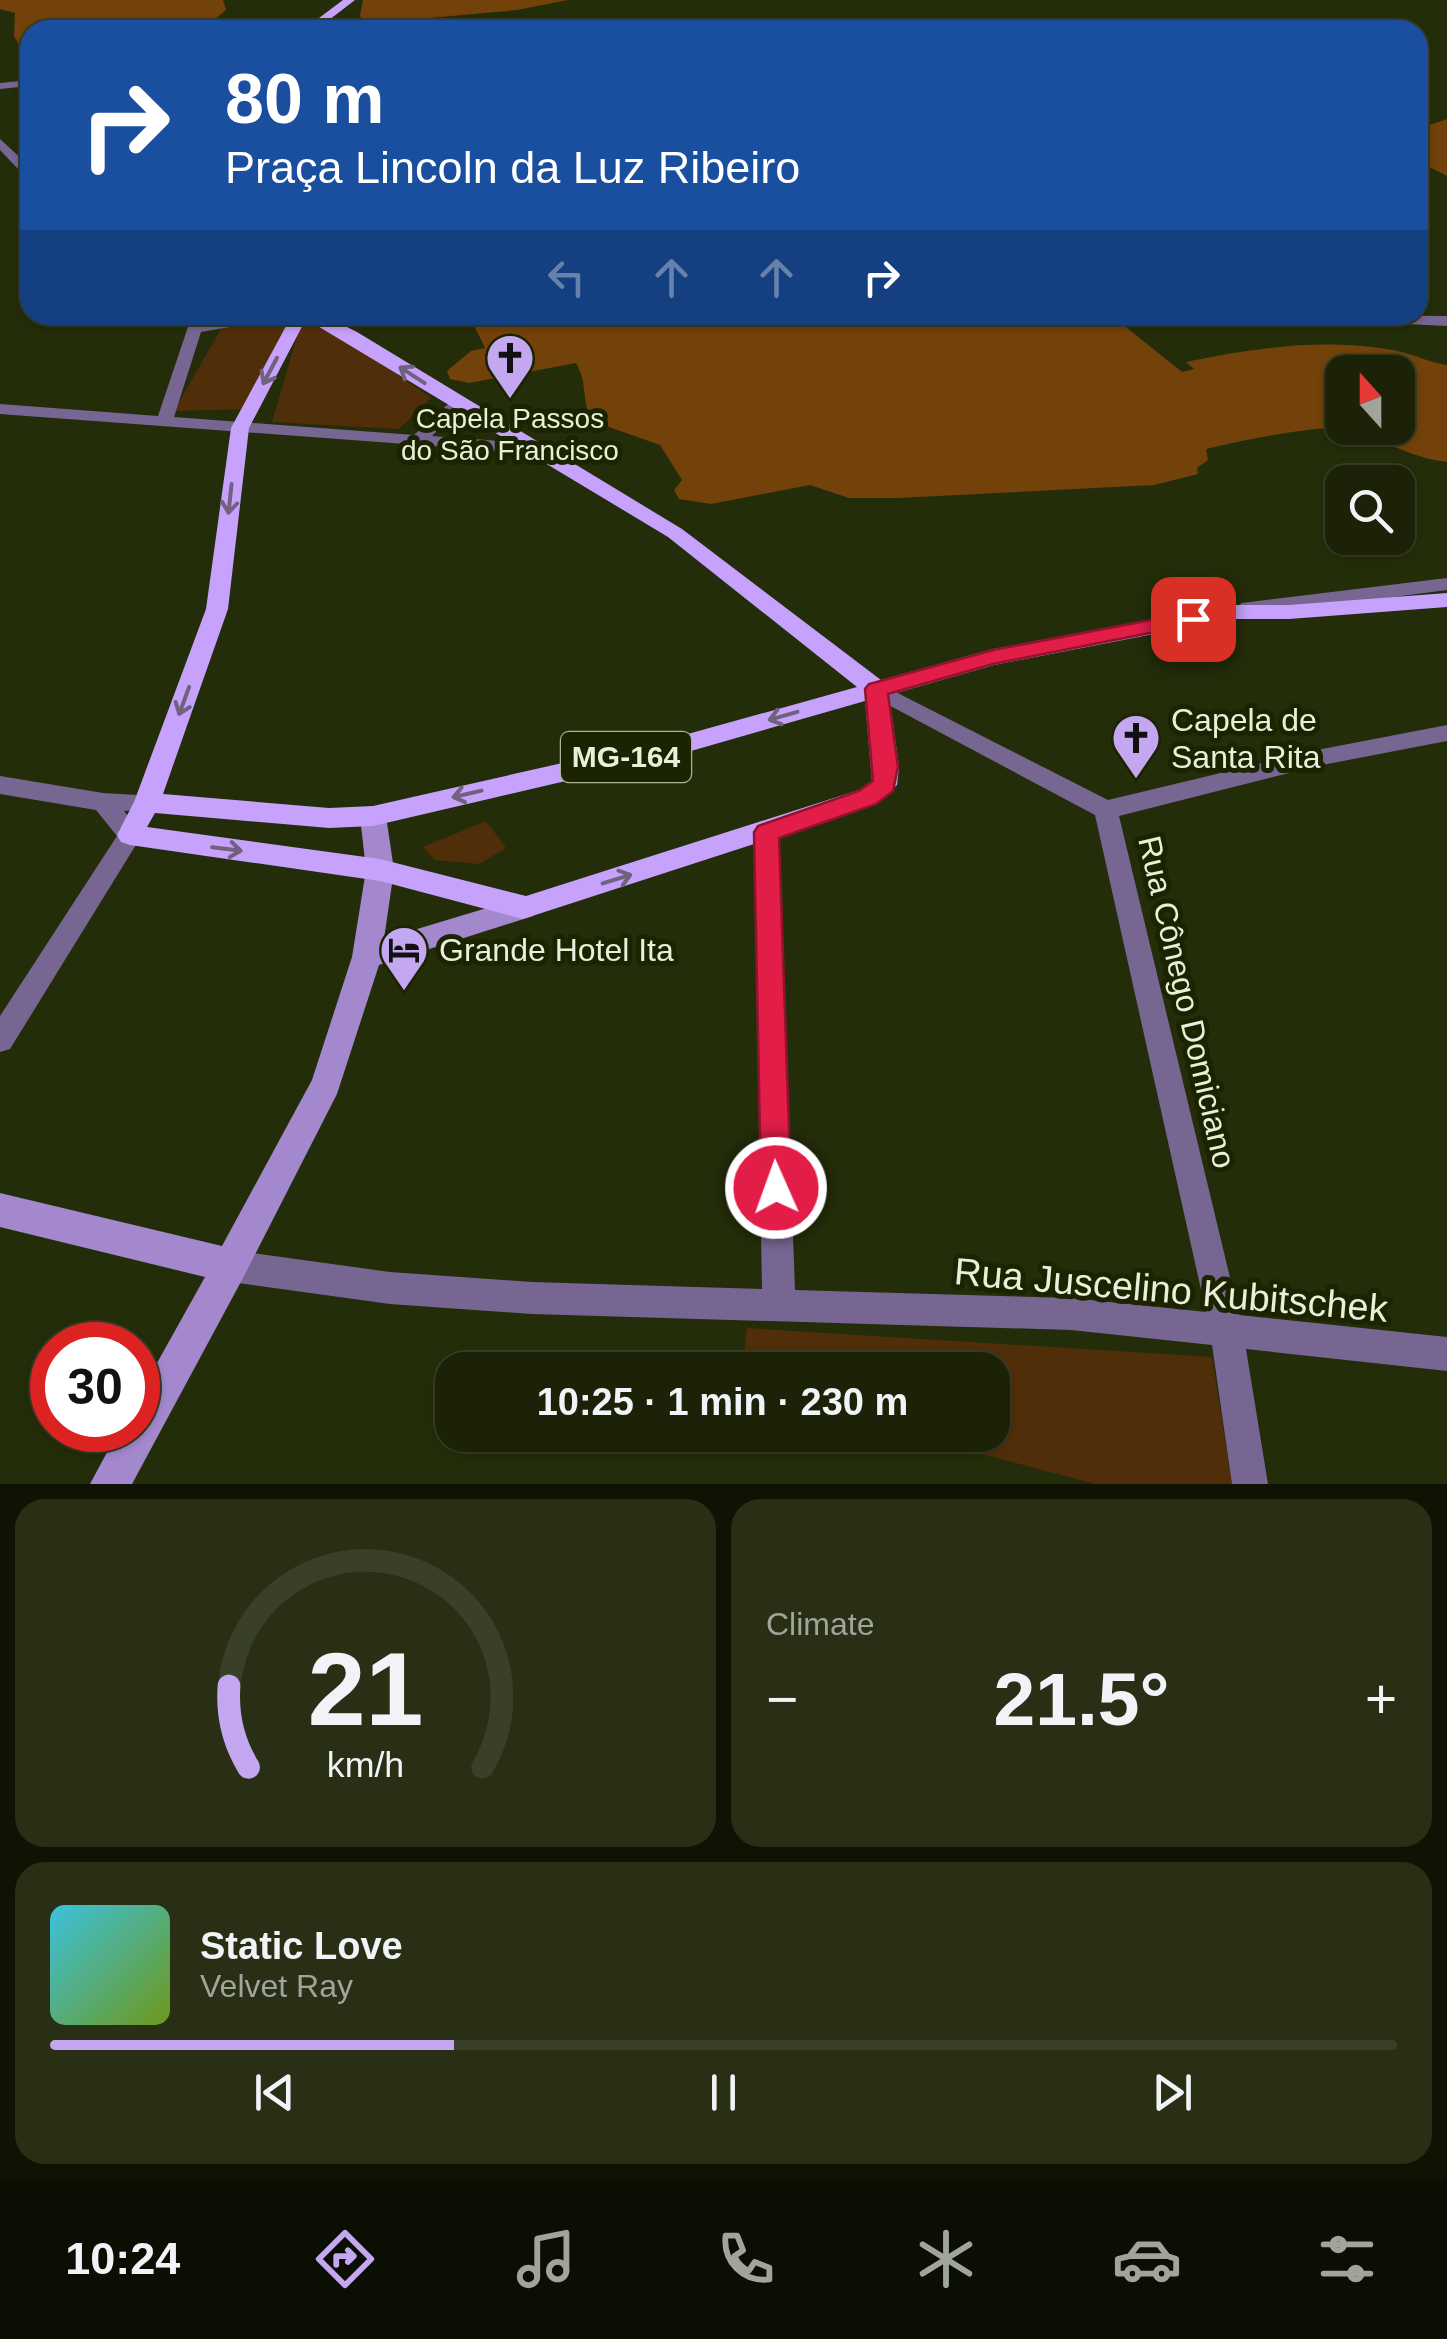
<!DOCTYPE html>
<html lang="en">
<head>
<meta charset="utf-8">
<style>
  body { margin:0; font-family:Helvetica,sans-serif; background:#282f15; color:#f1f3f6; height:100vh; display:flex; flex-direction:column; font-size:38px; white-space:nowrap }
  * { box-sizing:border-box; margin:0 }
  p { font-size:32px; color:#a0a49b }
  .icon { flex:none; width:55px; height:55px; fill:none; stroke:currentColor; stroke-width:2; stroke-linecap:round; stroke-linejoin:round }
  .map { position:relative; height:1484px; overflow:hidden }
  .side { display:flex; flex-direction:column; gap:15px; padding:15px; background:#0f1304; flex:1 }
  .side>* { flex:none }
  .top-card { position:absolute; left:20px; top:20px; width:1408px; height:305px; border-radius:30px; box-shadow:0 2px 8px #0004,0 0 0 2px #393f28; background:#1a4fa0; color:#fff; overflow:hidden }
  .needle { width:65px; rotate:339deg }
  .tools { position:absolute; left:1325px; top:355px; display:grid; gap:20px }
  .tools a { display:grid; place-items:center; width:90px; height:90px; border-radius:20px; background:#1b2207; box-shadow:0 2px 8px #0004,0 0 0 2px #393f28; font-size:50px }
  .speed { position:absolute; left:30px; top:1322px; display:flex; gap:20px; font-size:50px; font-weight:700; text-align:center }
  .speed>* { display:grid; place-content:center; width:130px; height:130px; border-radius:50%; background:#1b2207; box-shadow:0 2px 8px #0004,0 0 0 2px #393f28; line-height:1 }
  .speed .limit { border:15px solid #d22; background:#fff; color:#111 }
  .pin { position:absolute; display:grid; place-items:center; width:85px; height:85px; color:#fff; margin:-42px; border-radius:20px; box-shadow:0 5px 15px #0006 }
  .me { position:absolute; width:110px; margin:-55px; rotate:358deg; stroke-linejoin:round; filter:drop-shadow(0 0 8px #0008) }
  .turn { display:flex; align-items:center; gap:35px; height:210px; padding:0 40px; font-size:45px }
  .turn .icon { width:130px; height:130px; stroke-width:2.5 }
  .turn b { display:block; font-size:70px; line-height:85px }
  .lanes { display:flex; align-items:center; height:95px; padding:0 40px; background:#0003; justify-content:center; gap:50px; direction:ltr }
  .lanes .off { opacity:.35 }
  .big { font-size:75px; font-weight:700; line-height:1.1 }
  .side .widget { flex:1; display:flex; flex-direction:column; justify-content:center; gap:15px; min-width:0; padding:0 35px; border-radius:30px; background:#282f15 }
  .side .dial { align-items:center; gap:0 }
  .dial svg { height:260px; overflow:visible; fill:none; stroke:#393f28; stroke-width:7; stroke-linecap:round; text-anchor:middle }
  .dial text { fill:#f1f3f6; stroke:none }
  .song { display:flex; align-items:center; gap:30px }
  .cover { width:120px; height:120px; border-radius:15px; background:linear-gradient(135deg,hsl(190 70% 55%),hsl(80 70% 35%)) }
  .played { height:10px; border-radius:5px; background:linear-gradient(90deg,#c4a7f1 30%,#393f28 30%) }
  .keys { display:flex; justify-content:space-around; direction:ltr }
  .heat { display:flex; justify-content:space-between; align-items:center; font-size:55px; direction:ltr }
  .side .tiles { flex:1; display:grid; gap:15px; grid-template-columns:1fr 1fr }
  .widget:last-child { grid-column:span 2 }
  .trip { position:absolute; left:435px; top:1352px; width:575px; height:100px; border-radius:30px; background:#1b2207; box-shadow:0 2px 8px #0004,0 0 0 2px #393f28; font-weight:700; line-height:100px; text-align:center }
  .menu { display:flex; height:160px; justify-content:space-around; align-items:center; background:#0b0e03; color:#a0a49b }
  .menu .icon { width:70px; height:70px }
  .menu .on { color:#c4a7f1 }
  .menu b { font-size:45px; color:#f1f3f6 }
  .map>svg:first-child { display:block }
  .green { fill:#502e0a }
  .forest { fill:#72420a; fill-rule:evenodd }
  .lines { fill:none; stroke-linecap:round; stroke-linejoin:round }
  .street { fill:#776692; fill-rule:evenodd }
  .secondary { fill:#a488ce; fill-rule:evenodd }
  .primary { fill:#c6a2fc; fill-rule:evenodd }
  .oneway { stroke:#70627e }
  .route { fill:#e11d48; stroke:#92132f; stroke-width:2.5 }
  .labels { text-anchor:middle; stroke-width:10; stroke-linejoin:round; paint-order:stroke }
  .far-poi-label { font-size:28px; fill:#e8efda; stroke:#1b2301 }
  .shield { fill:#1b2301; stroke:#aab299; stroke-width:2.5 }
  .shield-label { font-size:30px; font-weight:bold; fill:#e8efda }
  .poi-label { font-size:32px; fill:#e8efda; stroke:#1b2301; text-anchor:start }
  .street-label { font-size:32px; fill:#e8efda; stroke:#1b2301 }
  .near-street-label { font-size:38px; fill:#e8efda; stroke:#1b2301 }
</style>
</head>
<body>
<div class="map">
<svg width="1447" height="1484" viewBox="0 0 1447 1484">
  <rect width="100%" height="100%" fill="#242d09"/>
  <g class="green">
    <path d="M296,315L247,409L174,411L222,327Z"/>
    <path d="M302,320L324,324L431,398L399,429L272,422Z"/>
    <path d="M486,821L506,848L479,864L435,860L423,847Z"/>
    <path d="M747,1328L1212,1357L1232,1484H1095L910,1435H992V1370H742Z"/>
  </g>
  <g class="forest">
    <path d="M0,0H223L226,10L202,30H30V55L24,53L14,36L15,13L0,9Z"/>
    <path d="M363,0H568L517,10L374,23L363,21L360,16Z"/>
    <path d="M1447,119V176L1418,161V129Z"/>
    <path d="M469,315H1120L1127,328L1182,372L1194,369L1186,362C1256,347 1331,337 1402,352C1418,356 1431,363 1447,365V462C1410,458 1379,437 1344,429C1319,424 1234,442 1206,449L1208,460L1197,468L1198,474L1154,485L898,498H849L810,485L711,504L679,499L674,490L682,480L660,445L592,421C581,401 588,383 576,363L469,383L450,379L447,371L471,351L485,348ZM1398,372V428H1342V372Z"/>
  </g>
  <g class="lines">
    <g class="street">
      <path d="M30,80V86L0,89V83Z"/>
      <path d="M0,139L26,163V169H18L0,150Z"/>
      <path d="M192,315H206L204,322L248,315H283L276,319L201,332L174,417L414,435L456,397L464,402L432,436L539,444L548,449L539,454L0,414V404L158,416Z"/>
      <path d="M1298,315L1447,316V326L1305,319Z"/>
      <path d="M1447,578V590L1242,617L1232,610L1242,603Z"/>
      <path d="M876,682L1108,800L1317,750L1447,725V741L1317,766L1119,816L1239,1315L1447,1337V1371L1246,1349L1268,1484H1232L1212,1345L1071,1330L532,1314L390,1304L231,1282L220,1277L215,1266L220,1255L231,1250L390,1272L532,1282L762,1289L754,832L757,825H775L778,832L795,1290L1071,1298L1206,1312L1095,815L868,694L865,689Z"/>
      <path d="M0,776L103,793L155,796L159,802L155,808L124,811L142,835L10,1049L0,1052V1016L117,836L96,810L0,794Z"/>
    </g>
    <path class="secondary" d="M373,806L382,809L386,816L394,870L384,939L523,897L533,900L537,908L533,916L379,965L337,1094L243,1278L132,1484H90L119,1430H138V1397L205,1277L0,1227V1193L222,1246L312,1080L352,957L366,870L360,816L364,809Z"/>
    <g class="primary">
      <path d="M343,0H355L316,30H303Z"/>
      <path d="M292,315H323L357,332L682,529L881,680L993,649L1231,605H1289L1447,593V607L1289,619H1231L994,665L889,695L899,767L897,785L877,804L523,919L380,881L130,845L121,842L117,835L134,802L206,609L231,428ZM306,319L668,537L857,687L677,737L373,806L329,808L163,794L228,609L249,428ZM865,701L872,781L859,790L526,896L380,859L147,827L155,813L329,828L373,826L677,755Z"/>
    </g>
  </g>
  <defs><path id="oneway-shaft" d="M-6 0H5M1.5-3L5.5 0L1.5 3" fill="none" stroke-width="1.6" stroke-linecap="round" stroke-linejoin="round" transform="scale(2.5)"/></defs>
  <g class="oneway">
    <use href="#oneway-shaft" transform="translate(270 371) rotate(118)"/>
    <use href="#oneway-shaft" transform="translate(412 375) rotate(-147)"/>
    <use href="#oneway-shaft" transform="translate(230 499) rotate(96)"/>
    <use href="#oneway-shaft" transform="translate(184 701) rotate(110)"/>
    <use href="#oneway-shaft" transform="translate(783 716) rotate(164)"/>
    <use href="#oneway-shaft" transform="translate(467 794) rotate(167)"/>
    <use href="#oneway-shaft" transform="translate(227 849) rotate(7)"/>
    <use href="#oneway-shaft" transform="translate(617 879) rotate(-17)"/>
  </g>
  <path class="route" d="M1193,612L1200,614L1203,619L1200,623L993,664L888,694L898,767L893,791L876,804L779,838L791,1188L787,1199L776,1203L765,1199L761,1188L754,832L758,826L859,791L873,781L865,689L869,684L993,650Z"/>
  <defs>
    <g id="church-pin" transform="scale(2.5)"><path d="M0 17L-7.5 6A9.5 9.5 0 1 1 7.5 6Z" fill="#c4a7f1" stroke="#1b2301"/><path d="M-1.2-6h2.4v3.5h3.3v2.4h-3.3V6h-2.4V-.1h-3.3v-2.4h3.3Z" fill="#111"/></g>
    <g id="hotel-pin" transform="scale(2.5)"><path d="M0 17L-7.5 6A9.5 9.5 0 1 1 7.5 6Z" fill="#c4a7f1" stroke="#1b2301"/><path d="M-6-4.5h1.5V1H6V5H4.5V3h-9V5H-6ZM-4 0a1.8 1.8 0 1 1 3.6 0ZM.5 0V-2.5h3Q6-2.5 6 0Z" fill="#111"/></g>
  </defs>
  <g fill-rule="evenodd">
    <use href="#church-pin" x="510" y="358"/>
    <use href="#church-pin" x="1136" y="738"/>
    <use href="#hotel-pin" x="404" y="950"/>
  </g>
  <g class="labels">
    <g class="far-poi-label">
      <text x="510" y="428">Capela Passos<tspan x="510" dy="32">do São Francisco</tspan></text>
    </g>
    <rect class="shield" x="561" y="732" width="130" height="50" rx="8"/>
    <g class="shield-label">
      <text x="626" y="767">MG-164</text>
    </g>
    <g class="poi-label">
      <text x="1171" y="731">Capela de<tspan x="1171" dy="37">Santa Rita</tspan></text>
      <text x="439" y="961">Grande Hotel Ita</text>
    </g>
    <g class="street-label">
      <text transform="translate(1187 1002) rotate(77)" y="11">Rua Cônego Domiciano</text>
    </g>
    <g class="near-street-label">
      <text transform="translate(1171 1290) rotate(5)" y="13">Rua Juscelino Kubitschek</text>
    </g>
  </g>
</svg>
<div class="tools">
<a><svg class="needle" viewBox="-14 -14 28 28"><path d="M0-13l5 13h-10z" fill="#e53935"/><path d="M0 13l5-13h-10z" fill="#a0a49b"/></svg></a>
<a><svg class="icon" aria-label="search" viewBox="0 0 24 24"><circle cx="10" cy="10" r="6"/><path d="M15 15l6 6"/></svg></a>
</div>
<div class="speed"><div class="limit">30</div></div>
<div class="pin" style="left:1193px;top:619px;background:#d93025"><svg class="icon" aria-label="arrive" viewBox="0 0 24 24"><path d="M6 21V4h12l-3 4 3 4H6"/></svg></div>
<svg class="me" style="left:776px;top:1188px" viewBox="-20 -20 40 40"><circle r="17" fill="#e11d48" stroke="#fff" stroke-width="3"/><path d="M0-11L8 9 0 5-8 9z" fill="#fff"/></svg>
<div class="trip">10:25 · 1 min · 230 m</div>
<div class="top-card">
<div class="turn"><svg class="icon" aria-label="right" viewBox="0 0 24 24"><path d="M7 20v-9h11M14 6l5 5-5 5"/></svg><div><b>80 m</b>Praça Lincoln da Luz Ribeiro</div></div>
<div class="lanes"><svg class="icon off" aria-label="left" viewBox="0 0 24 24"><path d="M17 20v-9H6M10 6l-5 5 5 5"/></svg><svg class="icon off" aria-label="ahead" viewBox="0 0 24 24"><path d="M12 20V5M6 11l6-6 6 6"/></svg><svg class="icon off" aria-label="ahead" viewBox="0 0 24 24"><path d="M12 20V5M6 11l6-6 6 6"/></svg><svg class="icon" aria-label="right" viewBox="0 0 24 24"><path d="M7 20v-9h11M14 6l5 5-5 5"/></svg></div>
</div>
</div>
<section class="side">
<div class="tiles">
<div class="widget dial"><svg viewBox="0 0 100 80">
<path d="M14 69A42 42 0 1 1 86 69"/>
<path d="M14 69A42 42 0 0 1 8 44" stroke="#c4a7f1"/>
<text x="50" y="56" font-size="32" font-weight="700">21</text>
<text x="50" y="72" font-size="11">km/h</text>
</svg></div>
<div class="widget"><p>Climate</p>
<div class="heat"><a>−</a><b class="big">21.5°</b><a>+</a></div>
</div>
<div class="widget">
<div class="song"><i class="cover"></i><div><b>Static Love</b><p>Velvet Ray</p></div></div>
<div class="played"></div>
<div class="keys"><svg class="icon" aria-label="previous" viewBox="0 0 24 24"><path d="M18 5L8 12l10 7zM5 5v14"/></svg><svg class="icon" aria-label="pause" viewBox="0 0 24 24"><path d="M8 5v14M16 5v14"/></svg><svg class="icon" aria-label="next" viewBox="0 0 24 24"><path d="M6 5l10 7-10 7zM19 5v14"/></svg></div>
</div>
</div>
</section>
<nav class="menu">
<b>10:24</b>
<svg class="icon on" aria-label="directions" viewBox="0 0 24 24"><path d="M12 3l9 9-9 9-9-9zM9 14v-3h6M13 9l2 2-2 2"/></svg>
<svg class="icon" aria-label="music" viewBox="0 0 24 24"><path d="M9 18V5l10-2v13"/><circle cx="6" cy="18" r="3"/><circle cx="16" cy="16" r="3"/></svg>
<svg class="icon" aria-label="phone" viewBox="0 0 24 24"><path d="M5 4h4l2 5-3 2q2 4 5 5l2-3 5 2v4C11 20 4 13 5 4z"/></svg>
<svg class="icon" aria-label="climate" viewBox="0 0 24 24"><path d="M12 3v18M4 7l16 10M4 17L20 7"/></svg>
<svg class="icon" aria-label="car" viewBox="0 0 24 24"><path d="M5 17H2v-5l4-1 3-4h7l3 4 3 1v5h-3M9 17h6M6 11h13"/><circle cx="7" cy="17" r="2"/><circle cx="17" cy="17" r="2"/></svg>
<svg class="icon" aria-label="filters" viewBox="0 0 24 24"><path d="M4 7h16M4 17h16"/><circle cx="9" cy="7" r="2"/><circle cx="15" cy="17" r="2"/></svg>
</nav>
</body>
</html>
